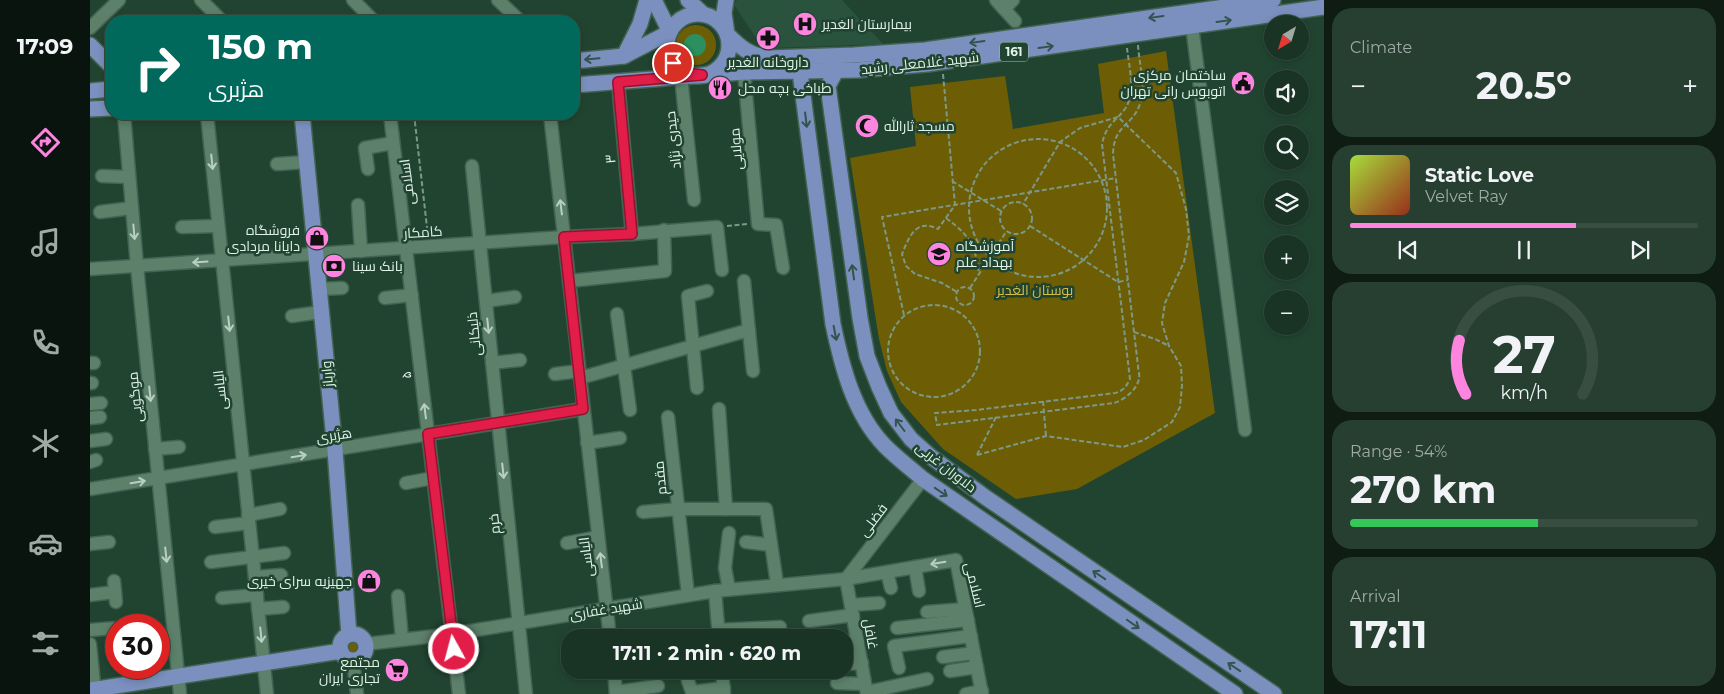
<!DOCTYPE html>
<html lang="en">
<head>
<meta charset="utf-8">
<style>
  body { margin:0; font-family:Montserrat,Cairo,sans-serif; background:#263f31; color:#f1f3f6; height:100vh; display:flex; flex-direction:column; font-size:19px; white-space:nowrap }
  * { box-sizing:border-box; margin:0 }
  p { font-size:16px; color:#9faaa6 }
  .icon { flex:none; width:28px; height:28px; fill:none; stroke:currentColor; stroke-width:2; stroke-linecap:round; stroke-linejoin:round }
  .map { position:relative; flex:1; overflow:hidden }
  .sheet { display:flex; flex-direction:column; gap:8px; padding:8px; background:#0e1c14; width:400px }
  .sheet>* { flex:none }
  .top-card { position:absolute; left:15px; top:15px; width:475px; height:105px; border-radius:20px; box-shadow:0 2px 8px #0003,0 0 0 1px #374e41; background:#00695c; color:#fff; overflow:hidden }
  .needle { width:32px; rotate:218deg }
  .fabs { position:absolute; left:1174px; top:15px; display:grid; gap:10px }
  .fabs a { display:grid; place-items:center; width:45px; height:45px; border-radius:50%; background:#193324; box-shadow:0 2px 8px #0003,0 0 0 1px #374e41; font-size:25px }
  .speed { position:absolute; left:15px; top:614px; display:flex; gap:10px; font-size:25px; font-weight:700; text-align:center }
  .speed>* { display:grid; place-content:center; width:65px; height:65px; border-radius:50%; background:#193324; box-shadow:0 2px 8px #0003,0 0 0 1px #374e41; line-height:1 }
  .speed .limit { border:8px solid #d22; background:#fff; color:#111 }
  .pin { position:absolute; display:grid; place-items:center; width:42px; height:42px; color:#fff; margin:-21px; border:2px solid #fff; border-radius:50%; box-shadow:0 1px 5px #0007 }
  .me { position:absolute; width:55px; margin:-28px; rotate:353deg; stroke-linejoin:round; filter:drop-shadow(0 0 4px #0008) }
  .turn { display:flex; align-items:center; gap:18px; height:105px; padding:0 20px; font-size:22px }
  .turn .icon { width:65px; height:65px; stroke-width:2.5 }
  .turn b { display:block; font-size:35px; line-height:42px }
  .big { font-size:38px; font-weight:700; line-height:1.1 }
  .sheet .card { flex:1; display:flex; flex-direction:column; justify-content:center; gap:8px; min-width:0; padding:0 18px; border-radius:20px; background:#263f31 }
  .sheet .dial { align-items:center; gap:0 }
  .dial svg { height:130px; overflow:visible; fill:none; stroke:#374e41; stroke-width:7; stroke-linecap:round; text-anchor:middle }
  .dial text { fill:#f1f3f6; stroke:none }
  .song { display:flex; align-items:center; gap:15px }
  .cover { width:60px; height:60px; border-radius:8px; background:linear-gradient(135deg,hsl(80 70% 55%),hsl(10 70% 35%)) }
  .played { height:5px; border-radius:2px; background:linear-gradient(90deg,#fe85df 65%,#374e41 65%) }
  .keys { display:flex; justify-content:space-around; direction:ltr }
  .heat { display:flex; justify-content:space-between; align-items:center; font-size:28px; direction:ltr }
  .charge { height:8px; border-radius:4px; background:linear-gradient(90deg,#34c759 54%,#374e41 0) }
  .trip { position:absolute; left:471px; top:629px; width:292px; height:50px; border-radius:20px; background:#193324; box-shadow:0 2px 8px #0003,0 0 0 1px #374e41; font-weight:700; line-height:50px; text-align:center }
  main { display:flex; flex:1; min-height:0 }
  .tab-bar { display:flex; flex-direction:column; width:90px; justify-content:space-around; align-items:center; background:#0a140e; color:#9faaa6 }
  .tab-bar .icon { width:35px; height:35px }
  .tab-bar .on { color:#fe85df }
  .tab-bar b { font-size:22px; color:#f1f3f6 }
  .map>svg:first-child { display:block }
  .built { fill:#29533c }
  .green { fill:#6d5e06 }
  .water { fill:#2b8f5f }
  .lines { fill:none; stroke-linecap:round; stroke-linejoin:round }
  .minor-casing { stroke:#426252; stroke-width:15 }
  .major-casing { stroke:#426252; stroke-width:18 }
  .path { stroke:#7c9887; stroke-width:2; stroke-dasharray:5 2.5; stroke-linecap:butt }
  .minor { stroke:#5c806a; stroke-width:12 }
  .major { stroke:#7b90bf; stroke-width:15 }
  .oneway { stroke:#33534d }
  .oneway2 { stroke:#b8d0c1 }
  .route-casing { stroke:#92132f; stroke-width:12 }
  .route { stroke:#e11d48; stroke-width:9 }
  .labels { text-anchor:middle; stroke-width:5; stroke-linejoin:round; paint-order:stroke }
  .shield { fill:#214430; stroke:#a6beaf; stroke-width:1 }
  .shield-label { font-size:12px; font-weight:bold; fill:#dff3e6 }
  .poi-label { font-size:14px; fill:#dff3e6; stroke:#214430; text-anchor:start }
  .street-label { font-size:14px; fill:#dff3e6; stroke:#214430 }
  .park-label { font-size:14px; fill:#d7be41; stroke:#214430 }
</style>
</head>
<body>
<main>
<nav class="tab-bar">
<b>17:09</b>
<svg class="icon on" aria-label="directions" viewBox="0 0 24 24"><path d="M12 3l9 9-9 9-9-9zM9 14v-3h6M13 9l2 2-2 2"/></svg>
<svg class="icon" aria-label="music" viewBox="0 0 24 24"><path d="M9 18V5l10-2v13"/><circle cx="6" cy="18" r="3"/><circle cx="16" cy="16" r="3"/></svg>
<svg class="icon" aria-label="phone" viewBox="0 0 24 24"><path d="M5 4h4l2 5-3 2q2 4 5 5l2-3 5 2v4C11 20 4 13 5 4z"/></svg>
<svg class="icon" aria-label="climate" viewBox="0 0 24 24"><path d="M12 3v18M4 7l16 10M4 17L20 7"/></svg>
<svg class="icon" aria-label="car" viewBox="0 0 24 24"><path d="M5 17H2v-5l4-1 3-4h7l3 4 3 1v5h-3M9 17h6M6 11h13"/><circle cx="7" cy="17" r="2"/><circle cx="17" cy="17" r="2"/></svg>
<svg class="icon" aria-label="filters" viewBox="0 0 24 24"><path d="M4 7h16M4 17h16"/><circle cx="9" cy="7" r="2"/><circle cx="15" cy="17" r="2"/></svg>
</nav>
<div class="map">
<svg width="1234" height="694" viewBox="0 0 1234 694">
  <rect width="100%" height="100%" fill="#214430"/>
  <path class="built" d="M647,0H752L793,44L680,48L669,42L644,5Z"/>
  <g class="green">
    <circle cx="606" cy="45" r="20"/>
    <path d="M1076,51L1125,413L987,489L926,499L853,449L811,402L797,371L789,339L760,158L826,146L820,87L915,76L923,129L1014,113L1008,64Z"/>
    <circle cx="263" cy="647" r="9"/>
  </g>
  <circle class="water" cx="605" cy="45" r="11"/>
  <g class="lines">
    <g class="minor-casing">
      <g id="minor">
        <path d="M111,0L132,21"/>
        <path d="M263,0L284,21"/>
        <path d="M408,0L430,21"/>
        <path d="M906,0L914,9L923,0"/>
        <path d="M914,9L925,21"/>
        <path d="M1102,26L1155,430"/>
        <path d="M0,28L29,0"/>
        <path d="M654,72L668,224L686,225L693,268"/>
        <path d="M591,77L604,200"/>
        <path d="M528,82L542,234"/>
        <path d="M34,114L47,266L90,694"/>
        <path d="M117,114L177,694"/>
        <path d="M300,114L369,694"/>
        <path d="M460,114L520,638"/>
        <path d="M187,164L217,162"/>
        <path d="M382,166L436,694"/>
        <path d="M278,169L275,148L303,143"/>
        <path d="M12,176L39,177"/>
        <path d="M268,205L271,251"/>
        <path d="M10,212L42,208"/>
        <path d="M92,227L128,226"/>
        <path d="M0,269L474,237L542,234L627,227L632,270"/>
        <path d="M479,281L575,271L574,230"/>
        <path d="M654,281L663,371"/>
        <path d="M229,289L252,288"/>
        <path d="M295,298L322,295"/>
        <path d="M396,301L425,297"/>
        <path d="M527,314L540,410"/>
        <path d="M202,316L231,312"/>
        <path d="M0,363H4"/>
        <path d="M402,363L430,360"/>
        <path d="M465,374L489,371"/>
        <path d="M490,378L659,330"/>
        <path d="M0,383H2"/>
        <path d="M607,388L598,296L617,291"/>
        <path d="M0,404L11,403"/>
        <path d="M629,409L636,509"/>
        <path d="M578,417L598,595"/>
        <path d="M0,418L10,417"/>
        <path d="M0,441L16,439"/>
        <path d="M497,443L530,438"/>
        <path d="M65,449L89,447"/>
        <path d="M0,462L6,460"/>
        <path d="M316,483L343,478"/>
        <path d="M0,489L493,409"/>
        <path d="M553,512L588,509H676L687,584"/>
        <path d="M158,515L190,509"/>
        <path d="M125,527L159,523"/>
        <path d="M639,533L635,568L639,589"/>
        <path d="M656,542L681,545"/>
        <path d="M477,543L508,537"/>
        <path d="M0,544L19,542"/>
        <path d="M121,562L194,553"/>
        <path d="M825,567L829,591"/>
        <path d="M797,572L801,588"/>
        <path d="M165,577L191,575"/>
        <path d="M756,579L833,479"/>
        <path d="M756,579L777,694"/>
        <path d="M24,581L26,602"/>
        <path d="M625,591L629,638"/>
        <path d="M0,595L25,592"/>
        <path d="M308,596L312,639"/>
        <path d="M132,598L167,595"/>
        <path d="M761,605L789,603"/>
        <path d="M168,609L193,607"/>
        <path d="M837,612L875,609"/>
        <path d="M719,621L763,615"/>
        <path d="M807,628L878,620"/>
        <path d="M0,630L26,628"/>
        <path d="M629,630L690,627"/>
        <path d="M755,641L768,642"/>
        <path d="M0,644L5,694"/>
        <path d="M276,644L362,634L625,591L756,579L866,560L892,694"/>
        <path d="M853,657L884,653"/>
        <path d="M263,660L267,694"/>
        <path d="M755,664L772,663"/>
        <path d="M809,668L804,646L881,636"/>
        <path d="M524,670L526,694"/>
        <path d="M632,670L634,694"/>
        <path d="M860,671L887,667"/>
        <path d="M598,681L602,692L634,688"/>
        <path d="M747,683L775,684"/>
        <path d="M526,692L568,686"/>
        <path d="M777,692L837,679"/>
        <path d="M876,694L892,691"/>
      </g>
    </g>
    <g class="major-casing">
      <g id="major">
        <path d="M598,0L613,14"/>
        <path d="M636,0L634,13L637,34C650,47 660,56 679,58L764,55L835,50L1183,0"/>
        <circle cx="608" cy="45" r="31"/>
        <path d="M0,45L21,66"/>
        <path d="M534,56L550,24L557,0"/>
        <path d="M484,61L534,56L580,32L564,0"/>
        <path d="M746,71L738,86L770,318L777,356L789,387L801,413L821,439L840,456L895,497L1184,694"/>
        <path d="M710,72L743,324C752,367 764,414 795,446C807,458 820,468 833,479L1145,694"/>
        <path d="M484,85L654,72L768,70L837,64L1234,7"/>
        <path d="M0,91L21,89"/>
        <path d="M0,109L21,108"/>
        <path d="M212,114L245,450L259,635"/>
        <circle cx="263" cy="647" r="13"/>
        <path d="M0,690L251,651"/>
      </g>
    </g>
    <g class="path">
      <path d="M1037,48C1039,66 1046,93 1035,109C1024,123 1016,125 1012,144L1040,379C1036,387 1033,391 1025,393L886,410L845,413L847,425L1024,403C1034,400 1048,389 1049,378C1050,374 1048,370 1048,366L1023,154C1024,124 1042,127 1050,104C1056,89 1049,62 1048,45"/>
      <path d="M853,74L865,205L848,229C826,218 819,237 812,254L816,266L825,274L852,283L867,292"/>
      <path d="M324,114L338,236"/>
      <circle cx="948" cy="208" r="69"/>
      <path d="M862,181L911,211"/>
      <circle cx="926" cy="218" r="16"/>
      <path d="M856,218C880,236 885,244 889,274"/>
      <path d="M637,226L657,224"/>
      <path d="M940,226L1028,282L1038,280"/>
      <circle cx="875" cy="296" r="9"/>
      <path d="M880,288L916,232"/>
      <circle cx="844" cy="351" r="46"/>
      <path d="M814,315L792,217L1026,178"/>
      <path d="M1044,332L1065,339L1079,346"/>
      <path d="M953,401L956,436"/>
      <path d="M887,455L956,436L1033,447L1054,440L1082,422L1090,407L1092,385L1091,366L1079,346L1072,323L1075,303L1094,262L1099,236L1096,209L1086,173L1028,117L990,128L970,142L933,204"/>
      <path d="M887,455L906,417"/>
    </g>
    <use href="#minor" class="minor"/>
    <use href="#major" class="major"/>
  </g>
  <defs><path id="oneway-shaft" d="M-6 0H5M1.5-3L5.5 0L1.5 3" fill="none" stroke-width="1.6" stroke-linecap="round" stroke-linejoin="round" transform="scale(1.25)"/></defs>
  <g class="oneway">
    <use href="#oneway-shaft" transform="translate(1066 17) rotate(172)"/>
    <use href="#oneway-shaft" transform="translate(1134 21) rotate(-8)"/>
    <use href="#oneway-shaft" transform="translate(887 42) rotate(172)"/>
    <use href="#oneway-shaft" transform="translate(956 47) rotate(-8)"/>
    <use href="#oneway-shaft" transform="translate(502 59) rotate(175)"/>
    <use href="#oneway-shaft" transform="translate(716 120) rotate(83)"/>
    <use href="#oneway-shaft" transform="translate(763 272) rotate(-98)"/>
    <use href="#oneway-shaft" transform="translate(745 333) rotate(79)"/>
    <use href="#oneway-shaft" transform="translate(810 425) rotate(-127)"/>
    <use href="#oneway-shaft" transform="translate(851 492) rotate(34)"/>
    <use href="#oneway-shaft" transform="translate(1009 575) rotate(-146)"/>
    <use href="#oneway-shaft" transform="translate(1043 624) rotate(35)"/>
    <use href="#oneway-shaft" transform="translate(1144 667) rotate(-146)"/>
  </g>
  <g class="oneway2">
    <use href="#oneway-shaft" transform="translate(122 162) rotate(84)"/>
    <use href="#oneway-shaft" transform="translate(471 207) rotate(-97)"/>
    <use href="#oneway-shaft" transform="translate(44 232) rotate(85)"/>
    <use href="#oneway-shaft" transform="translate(110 262) rotate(176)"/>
    <use href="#oneway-shaft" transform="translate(139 324) rotate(84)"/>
    <use href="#oneway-shaft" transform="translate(398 326) rotate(84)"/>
    <use href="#oneway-shaft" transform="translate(60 394) rotate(84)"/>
    <use href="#oneway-shaft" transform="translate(335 411) rotate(-97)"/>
    <use href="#oneway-shaft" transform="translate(209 456) rotate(-9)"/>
    <use href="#oneway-shaft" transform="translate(413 471) rotate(84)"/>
    <use href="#oneway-shaft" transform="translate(48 482) rotate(-9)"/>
    <use href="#oneway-shaft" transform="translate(76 555) rotate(84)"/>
    <use href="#oneway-shaft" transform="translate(511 560) rotate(-97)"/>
    <use href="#oneway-shaft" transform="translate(848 563) rotate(170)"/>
    <use href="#oneway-shaft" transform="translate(171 635) rotate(84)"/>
  </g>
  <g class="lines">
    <g class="route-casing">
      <path id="route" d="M364,649L338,434L493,409L474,237L542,234L528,82L612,75L596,73L583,63"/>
    </g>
    <use href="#route" class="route"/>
  </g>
  <defs>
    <g id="hospital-disc" transform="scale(1.25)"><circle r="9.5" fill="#fe85df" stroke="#214430"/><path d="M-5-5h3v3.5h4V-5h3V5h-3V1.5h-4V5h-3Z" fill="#111"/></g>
    <g id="pharmacy-disc" transform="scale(1.25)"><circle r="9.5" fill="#fe85df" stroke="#214430"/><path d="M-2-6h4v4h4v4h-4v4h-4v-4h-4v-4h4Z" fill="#111"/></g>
    <g id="civic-disc" transform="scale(1.25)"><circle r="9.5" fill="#fe85df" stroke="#214430"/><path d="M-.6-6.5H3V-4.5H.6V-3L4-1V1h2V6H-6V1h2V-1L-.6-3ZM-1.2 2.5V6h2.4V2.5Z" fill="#111"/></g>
    <g id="restaurant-disc" transform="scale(1.25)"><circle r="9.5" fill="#fe85df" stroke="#214430"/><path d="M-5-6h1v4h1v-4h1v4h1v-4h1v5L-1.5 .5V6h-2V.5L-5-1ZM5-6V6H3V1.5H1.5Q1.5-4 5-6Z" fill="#111"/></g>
    <g id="mosque-disc" transform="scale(1.25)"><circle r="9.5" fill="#fe85df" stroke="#214430"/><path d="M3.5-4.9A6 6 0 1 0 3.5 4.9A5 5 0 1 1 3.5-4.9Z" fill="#111"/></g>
    <g id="shop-disc" transform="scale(1.25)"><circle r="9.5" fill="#fe85df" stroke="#214430"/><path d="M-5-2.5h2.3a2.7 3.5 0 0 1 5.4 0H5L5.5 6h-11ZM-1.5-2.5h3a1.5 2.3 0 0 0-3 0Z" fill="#111"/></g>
    <g id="school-disc" transform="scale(1.25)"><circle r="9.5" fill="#fe85df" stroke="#214430"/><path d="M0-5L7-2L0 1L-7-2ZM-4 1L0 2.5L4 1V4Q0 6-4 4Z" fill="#111"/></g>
    <g id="bank-disc" transform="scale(1.25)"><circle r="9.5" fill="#fe85df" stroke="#214430"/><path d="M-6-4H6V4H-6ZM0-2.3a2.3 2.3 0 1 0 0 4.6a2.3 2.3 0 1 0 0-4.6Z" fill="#111"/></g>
    <g id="supermarket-disc" transform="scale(1.25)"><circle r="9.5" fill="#fe85df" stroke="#214430"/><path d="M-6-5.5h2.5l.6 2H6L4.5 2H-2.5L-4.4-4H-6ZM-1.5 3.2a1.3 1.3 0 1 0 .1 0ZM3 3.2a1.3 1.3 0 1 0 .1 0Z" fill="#111"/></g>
  </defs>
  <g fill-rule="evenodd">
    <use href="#hospital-disc" x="715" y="24"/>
    <use href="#pharmacy-disc" x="678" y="38"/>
    <use href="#civic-disc" x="1153" y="83"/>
    <use href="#restaurant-disc" x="630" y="88"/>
    <use href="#mosque-disc" x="777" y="126"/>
    <use href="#shop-disc" x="227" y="238"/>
    <use href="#school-disc" x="849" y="254"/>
    <use href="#bank-disc" x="244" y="266"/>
    <use href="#shop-disc" x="279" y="581"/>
    <use href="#supermarket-disc" x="307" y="670"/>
  </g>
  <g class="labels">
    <rect class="shield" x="910" y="42.5" width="28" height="19" rx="4"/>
    <g class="shield-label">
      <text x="924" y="56">161</text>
    </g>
    <g class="poi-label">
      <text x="732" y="29">بیمارستان الغدیر</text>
      <text x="678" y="67" text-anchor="middle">داروخانه الغدیر</text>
      <text x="1136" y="80" text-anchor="end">ساختمان مرکزی<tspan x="1136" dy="16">اتوبوس رانی تهران</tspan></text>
      <text x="648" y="93">طباخی بچه محل</text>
      <text x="794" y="131">مسجد ثارالله</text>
      <text x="210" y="235" text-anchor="end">فروشگاه<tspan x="210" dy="16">دایانا مردادی</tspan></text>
      <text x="866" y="251">آموزشگاه<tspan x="866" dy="16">بهداد علم</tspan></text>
      <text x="262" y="271">بانک سینا</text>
      <text x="262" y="586" text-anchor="end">جهیزیه سرای خیری</text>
      <text x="290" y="667" text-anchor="end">مجتمع<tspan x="290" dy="16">تجاری ایران</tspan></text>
    </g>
    <g class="street-label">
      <text transform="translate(830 63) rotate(-6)" y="5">شهید غلامعلی رشید</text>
      <text transform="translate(583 140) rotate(-96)" y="5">حیدری نژاد</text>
      <text transform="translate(646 149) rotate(-95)" y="5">مولایی</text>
      <text transform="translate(520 159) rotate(-95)" y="5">۳</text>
      <text transform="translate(317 182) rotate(-97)" y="5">اسلامی</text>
      <text transform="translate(333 232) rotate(-4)" y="5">کامکار</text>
      <text transform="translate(384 334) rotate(-96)" y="5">ذلیکانی</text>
      <text transform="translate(237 374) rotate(-95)" y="5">وارباز</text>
      <text transform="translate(316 375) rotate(-97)" y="5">۵</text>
      <text transform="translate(130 390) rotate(-96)" y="5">الیاسی</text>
      <text transform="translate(45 397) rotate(-96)" y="5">موگویی</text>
      <text transform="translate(244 435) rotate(-9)" y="5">هژبری</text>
      <text transform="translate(856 467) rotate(38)" y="5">دلاوران غربی</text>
      <text transform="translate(570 478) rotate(-96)" y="5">مقدم</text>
      <text transform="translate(783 520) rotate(-53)" y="5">فضلی</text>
      <text transform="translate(404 524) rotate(-96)" y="5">خرم</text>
      <text transform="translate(496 557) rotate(-97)" y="5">الیاسی</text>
      <text transform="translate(885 585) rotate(76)" y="5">اسلامی</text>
      <text transform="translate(516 609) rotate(-9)" y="5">شهید غفاری</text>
      <text transform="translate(781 634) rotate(80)" y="5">غافل</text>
    </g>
    <g class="park-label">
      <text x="945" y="295">بوستان الغدیر</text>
    </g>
  </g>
</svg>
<div class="fabs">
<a><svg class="needle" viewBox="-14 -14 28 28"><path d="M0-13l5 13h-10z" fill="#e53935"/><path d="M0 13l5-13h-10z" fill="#9faaa6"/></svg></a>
<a><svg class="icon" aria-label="sound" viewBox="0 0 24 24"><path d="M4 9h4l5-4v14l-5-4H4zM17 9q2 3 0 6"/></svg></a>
<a><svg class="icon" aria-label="search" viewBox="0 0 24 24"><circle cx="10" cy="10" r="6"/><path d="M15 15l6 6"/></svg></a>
<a><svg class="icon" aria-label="layers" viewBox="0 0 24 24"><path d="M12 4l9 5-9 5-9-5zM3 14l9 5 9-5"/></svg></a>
<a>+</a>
<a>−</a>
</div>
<div class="speed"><div class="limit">30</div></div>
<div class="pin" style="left:583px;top:63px;background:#d93025"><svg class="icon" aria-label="arrive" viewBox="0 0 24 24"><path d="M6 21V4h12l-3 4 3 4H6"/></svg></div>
<svg class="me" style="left:364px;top:649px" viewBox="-20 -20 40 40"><circle r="17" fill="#e11d48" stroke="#fff" stroke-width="3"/><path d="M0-11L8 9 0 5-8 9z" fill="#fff"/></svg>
<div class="trip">17:11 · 2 min · 620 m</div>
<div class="top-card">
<div class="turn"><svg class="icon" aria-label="right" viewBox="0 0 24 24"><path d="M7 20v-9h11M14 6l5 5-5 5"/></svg><div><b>150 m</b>هژبری</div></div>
</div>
</div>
<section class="sheet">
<div class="card"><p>Climate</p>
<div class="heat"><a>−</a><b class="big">20.5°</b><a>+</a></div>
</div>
<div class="card">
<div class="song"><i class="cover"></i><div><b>Static Love</b><p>Velvet Ray</p></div></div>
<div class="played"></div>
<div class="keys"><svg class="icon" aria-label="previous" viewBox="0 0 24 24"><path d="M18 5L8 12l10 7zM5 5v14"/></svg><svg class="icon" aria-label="pause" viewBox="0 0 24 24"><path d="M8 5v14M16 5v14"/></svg><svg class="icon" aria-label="next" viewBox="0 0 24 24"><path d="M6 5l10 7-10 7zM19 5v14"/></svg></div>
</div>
<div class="card dial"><svg viewBox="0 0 100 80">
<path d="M14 69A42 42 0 1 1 86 69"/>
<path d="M14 69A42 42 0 0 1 10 36" stroke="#fe85df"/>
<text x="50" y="56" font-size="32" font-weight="700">27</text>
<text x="50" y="72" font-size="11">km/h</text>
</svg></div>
<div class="card"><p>Range · 54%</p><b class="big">270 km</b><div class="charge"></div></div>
<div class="card"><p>Arrival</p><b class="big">17:11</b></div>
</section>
</main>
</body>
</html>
